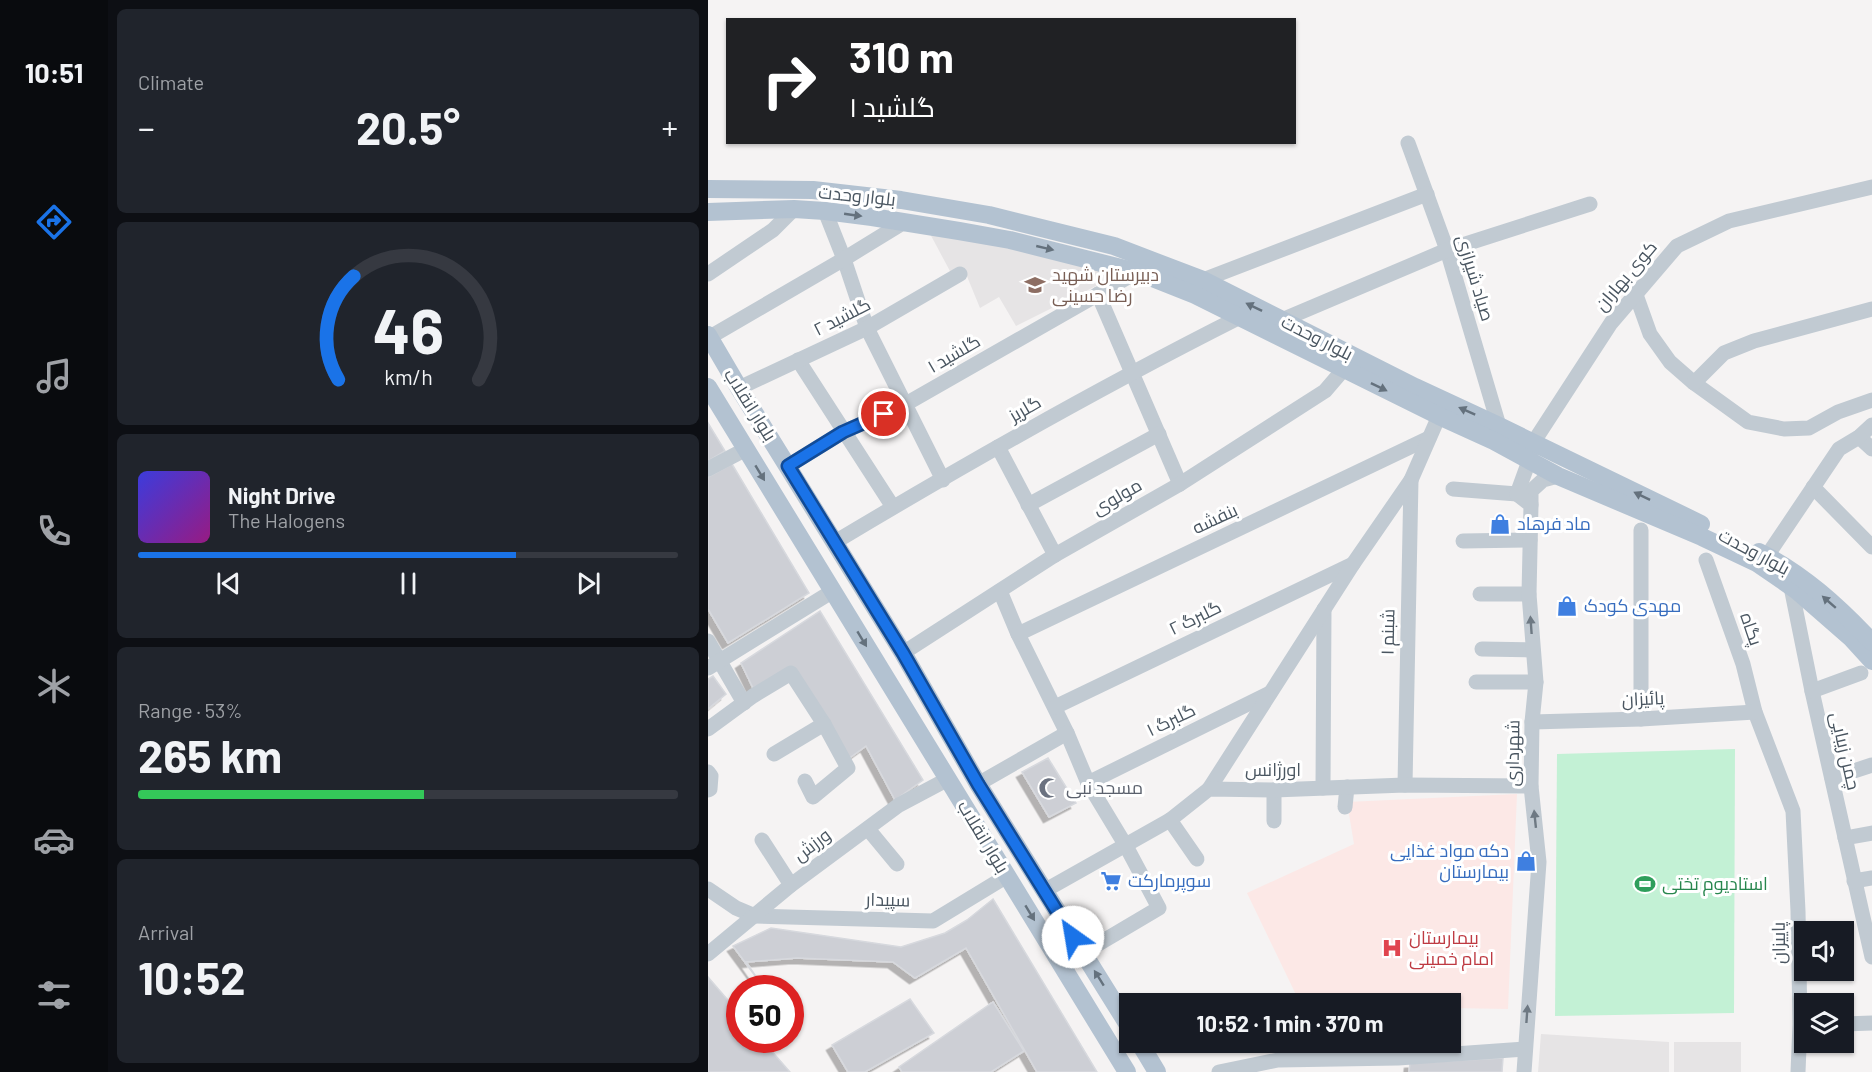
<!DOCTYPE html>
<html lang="en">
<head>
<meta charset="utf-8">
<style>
  body { margin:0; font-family:Barlow,Cairo,sans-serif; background:#20242c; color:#f1f3f6; height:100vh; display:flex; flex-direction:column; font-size:22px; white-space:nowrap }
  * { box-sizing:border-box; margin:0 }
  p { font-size:20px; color:#9ea1a6 }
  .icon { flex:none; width:33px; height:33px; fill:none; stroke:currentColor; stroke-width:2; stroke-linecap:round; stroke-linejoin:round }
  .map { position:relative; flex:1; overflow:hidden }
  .details { display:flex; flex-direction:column; gap:9px; padding:9px; background:#0d0f14; width:600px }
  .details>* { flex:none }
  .hud { position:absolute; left:18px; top:18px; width:570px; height:126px; border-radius:0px; box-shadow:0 2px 4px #0004; background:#202124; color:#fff; overflow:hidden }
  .fabs { position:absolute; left:1086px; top:921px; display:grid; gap:12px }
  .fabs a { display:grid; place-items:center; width:60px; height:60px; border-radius:0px; background:#171b24; box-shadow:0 2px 4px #0004; font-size:30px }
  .speed { position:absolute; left:18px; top:975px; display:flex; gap:12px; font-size:30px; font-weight:700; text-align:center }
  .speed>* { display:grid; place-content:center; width:78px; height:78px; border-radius:50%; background:#171b24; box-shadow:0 2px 4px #0004; line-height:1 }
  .speed .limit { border:9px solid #d22; background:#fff; color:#111 }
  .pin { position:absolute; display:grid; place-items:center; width:51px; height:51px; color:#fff; margin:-26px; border:3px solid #fff; border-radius:50%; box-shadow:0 2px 6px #0007 }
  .me { position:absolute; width:66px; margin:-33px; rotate:328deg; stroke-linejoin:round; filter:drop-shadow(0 0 4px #0008) }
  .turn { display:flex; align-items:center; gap:21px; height:126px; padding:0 24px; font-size:27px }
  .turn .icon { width:78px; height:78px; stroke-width:2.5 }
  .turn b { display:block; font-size:42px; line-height:51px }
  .big { font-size:45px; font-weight:700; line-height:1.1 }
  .details .widget { flex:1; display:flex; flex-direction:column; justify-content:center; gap:9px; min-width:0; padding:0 21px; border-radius:9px; background:#20242c }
  .details .dial { align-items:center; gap:0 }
  .dial svg { height:156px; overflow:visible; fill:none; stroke:#363941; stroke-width:7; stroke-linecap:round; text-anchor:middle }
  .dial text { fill:#f1f3f6; stroke:none }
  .song { display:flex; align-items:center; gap:18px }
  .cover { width:72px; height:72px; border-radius:9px; background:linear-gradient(135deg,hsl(240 70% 55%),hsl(310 70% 35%)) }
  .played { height:6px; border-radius:3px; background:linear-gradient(90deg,#1a73e8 70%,#363941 70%) }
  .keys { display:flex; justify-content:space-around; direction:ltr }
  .heat { display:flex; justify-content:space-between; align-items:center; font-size:33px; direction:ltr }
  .charge { height:9px; border-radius:4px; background:linear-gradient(90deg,#34c759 53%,#363941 0) }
  .trip { position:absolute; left:411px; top:993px; width:342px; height:60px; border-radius:0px; background:#171b24; box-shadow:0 2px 4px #0004; font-weight:700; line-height:60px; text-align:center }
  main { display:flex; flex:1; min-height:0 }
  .tab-bar { display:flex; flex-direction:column; width:108px; justify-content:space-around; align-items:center; background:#090b0e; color:#9ea1a6 }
  .tab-bar .icon { width:42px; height:42px }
  .tab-bar .selected { color:#1a73e8 }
  .tab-bar b { font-size:27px; color:#f1f3f6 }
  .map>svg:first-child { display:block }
  .education { fill:#e6e4e5 }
  .medical { fill:#fce8e6 }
  .green { fill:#c3f1d5 }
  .building { fill:#cdcfd5; stroke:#d7d9de; stroke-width:1.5; filter:url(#shadow) }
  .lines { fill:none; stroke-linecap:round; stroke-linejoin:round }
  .minor { stroke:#c1cad2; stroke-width:15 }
  .major { stroke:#b3c2d1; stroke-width:18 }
  .oneway { fill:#64717d }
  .oneway2 { fill:#6e7983 }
  .route-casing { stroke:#114b97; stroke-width:15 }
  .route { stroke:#1a73e8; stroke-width:10 }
  .labels { text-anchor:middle; stroke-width:6; stroke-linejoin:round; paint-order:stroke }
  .street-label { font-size:18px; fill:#4a5661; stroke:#fff }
  .education-label { font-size:18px; fill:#785e54; stroke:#fff; text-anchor:start }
  .shop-label { font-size:18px; fill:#366cbe; stroke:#fff; text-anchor:start }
  .worship-label { font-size:18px; fill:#5b616d; stroke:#fff; text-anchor:start }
  .leisure-label { font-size:18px; fill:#27864d; stroke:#fff; text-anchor:start }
  .health-label { font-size:18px; fill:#be3a42; stroke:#fff; text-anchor:start }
</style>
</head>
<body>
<main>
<nav class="tab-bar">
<b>10:51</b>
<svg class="icon selected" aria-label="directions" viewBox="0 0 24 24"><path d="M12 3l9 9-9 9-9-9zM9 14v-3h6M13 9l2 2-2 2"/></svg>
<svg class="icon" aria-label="music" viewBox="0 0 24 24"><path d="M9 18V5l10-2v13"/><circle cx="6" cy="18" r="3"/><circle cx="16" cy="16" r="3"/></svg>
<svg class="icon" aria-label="phone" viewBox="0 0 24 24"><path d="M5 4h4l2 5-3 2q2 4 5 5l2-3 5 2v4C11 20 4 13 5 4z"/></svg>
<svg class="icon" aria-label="climate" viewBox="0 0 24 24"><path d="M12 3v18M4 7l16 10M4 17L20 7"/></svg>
<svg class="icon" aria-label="car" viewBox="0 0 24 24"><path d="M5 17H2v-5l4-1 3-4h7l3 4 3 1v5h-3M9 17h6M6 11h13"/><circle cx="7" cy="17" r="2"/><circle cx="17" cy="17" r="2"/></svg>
<svg class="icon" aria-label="filters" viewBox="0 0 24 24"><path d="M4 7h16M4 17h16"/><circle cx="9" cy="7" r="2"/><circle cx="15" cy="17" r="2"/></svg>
</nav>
<section class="details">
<div class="widget"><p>Climate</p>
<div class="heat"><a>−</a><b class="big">20.5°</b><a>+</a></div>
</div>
<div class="widget dial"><svg viewBox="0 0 100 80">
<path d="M14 69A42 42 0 1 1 86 69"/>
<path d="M14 69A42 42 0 0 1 22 16" stroke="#1a73e8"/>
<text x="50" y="56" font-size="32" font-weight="700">46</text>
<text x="50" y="72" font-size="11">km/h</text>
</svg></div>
<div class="widget">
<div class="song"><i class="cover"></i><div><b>Night Drive</b><p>The Halogens</p></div></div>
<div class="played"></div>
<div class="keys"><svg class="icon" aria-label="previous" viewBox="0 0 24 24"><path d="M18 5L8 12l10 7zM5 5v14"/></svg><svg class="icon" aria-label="pause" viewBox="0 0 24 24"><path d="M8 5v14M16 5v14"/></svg><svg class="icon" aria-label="next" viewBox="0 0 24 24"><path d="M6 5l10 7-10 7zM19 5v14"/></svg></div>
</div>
<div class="widget"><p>Range · 53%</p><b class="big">265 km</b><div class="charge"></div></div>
<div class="widget"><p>Arrival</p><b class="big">10:52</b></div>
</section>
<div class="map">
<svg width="1164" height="1072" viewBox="0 0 1164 1072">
  <defs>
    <filter id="shadow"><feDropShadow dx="-5.5" dy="5.5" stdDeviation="0" flood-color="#0004"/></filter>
  </defs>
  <rect width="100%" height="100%" fill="#f5f3f3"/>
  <g class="education">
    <path d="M220,230L424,268L308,326L291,297L272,308L256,269L243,273Z"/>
    <path d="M833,1034L961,1042V1072H830Z"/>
    <rect x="966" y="1042" width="67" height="30"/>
  </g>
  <path class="medical" d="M809,794L800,1009L743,1008L742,1004L592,1003L539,893L646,844L639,802Z"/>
  <path class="green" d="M1027,749L1026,1013L847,1016L849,754Z"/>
  <g class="building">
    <path d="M0,423L17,451L0,461Z"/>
    <path d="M24,464L101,593L20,643L0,609V477Z"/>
    <path d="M112,611L215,780L187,800L158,746L140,759L85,668L45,688L33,663Z"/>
    <path d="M5,676L18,694L0,709V679Z"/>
    <path d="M340,758L368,803L341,817L314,772Z"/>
    <path d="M285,899L389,1072H329L258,948L207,978L185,962L89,958L38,962L56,988L25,946L63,928L193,947L237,933L259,920Z"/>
    <path d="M0,977L32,1014V1040H54L82,1072H0Z"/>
    <path d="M202,999L226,1033L157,1072H140L124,1045Z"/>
    <path d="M285,1002L316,1051L283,1072H194L191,1067Z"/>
    <path d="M795,1058L794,1072H701L702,1063Z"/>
  </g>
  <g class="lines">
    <g class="minor">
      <path d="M700,143L739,250L791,426"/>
      <path d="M117,211L136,259L159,328L235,480"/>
      <path d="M0,274L65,230L86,209"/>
      <path d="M495,280L719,194"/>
      <path d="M927,292L942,334L962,362L986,383L1040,422L1076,429L1101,428L1130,412L1164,400"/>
      <path d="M390,294L472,484"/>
      <path d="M574,320L739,250L882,204"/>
      <path d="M2,337L136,259L193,224L199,223"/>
      <path d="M90,360L185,507"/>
      <path d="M986,383L1016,353L1046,341L1164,309"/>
      <path d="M31,388L159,328L252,274"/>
      <path d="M1151,437L1164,449"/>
      <path d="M290,447L347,555"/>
      <path d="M80,466L135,432L196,405L429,272"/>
      <path d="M0,469L38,449"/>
      <path d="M1105,487L1164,547"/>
      <path d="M745,489L809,494"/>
      <path d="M320,505L451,434"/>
      <path d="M823,505V491L835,480L850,476"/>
      <path d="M933,530V719"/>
      <path d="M755,541L822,540"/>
      <path d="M127,542C259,463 393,387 530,318"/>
      <path d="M1059,556L1131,449L1151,437L1164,425"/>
      <path d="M998,560L1035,664L1047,712L1085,811L1090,911L1092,1024L1090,1072"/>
      <path d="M1083,587L1104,691L1164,957"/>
      <path d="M292,591L310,634L359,733L380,783L418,846L451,908L375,953"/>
      <path d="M772,594H821"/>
      <path d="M310,634L721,438"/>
      <path d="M0,641L36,703"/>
      <path d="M774,649L825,650"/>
      <path d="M195,653L347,555L472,484L617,391L635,370"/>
      <path d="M0,668L125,591"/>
      <path d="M768,682H828"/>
      <path d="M1104,691L1153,673"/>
      <path d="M347,707L645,564"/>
      <path d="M824,722L933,719L1047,712"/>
      <path d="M0,729L45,696L83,673L116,724L140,768L105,797L97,781"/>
      <path d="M66,754L116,724"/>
      <path d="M0,772L3,776L2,789L0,790"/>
      <path d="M1124,778L1164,765"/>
      <path d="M380,783L562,693"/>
      <path d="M270,784L359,733"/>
      <path d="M697,785L703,480"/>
      <path d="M615,788L616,609"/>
      <path d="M501,789L645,564L703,480L731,416"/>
      <path d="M566,790V821"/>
      <path d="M637,807L639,787"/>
      <path d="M462,820L489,859"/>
      <path d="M160,829L189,864"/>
      <path d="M1137,838L1164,833"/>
      <path d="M54,840L83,885"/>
      <path d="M1146,881L1164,878"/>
      <path d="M0,889L28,908L47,916L225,921L299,876"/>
      <path d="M336,891L462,820L501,789L566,790L697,785L823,786"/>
      <path d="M0,954L83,885L191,805L240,779"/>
      <path d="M1136,1024L1164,1023"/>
      <path d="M511,1072L570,1060L690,1058L817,1049"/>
      <path d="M816,1072L831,862L823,786L824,722L828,682L821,594L823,505L809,494L821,461L825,443L903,323L969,246L1021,221L1164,187"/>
    </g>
    <g class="major">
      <path d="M0,189L105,190L193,200L281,215L406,246L495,280L707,387L791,426L993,524"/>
      <path d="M0,212L86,209L117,211L164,217L251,231L302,240L429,272L487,295L731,416L786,441L850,476L994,537L1049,563L1088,590L1143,638L1164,661"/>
      <path d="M0,335L31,388L195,653L270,784L422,1028"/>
      <path d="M0,387L419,1072"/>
      <path d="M1051,552C1094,573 1131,607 1164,642"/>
      <path d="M431,1042L449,1072"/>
    </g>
  </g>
  <defs><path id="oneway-solid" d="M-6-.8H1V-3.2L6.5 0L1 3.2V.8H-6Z" transform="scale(1.5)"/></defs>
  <g class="oneway">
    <use href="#oneway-solid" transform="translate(145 215) rotate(8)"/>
    <use href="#oneway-solid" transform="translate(337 248) rotate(13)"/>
    <use href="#oneway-solid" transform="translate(546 307) rotate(-154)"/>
    <use href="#oneway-solid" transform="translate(671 387) rotate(26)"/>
    <use href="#oneway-solid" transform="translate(759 411) rotate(-156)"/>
    <use href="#oneway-solid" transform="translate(52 473) rotate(59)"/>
    <use href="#oneway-solid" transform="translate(934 496) rotate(-154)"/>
    <use href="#oneway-solid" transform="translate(1121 602) rotate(-139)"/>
    <use href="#oneway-solid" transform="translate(154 639) rotate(59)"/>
    <use href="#oneway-solid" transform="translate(322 913) rotate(59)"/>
    <use href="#oneway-solid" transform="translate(391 978) rotate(-122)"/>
  </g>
  <g class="oneway2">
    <use href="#oneway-solid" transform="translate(823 625) rotate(-94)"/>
    <use href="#oneway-solid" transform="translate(827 819) rotate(-96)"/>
    <use href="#oneway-solid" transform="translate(819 1014) rotate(-86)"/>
  </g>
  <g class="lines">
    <g class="route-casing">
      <path id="route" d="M176,414L135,432L80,466L195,653L270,784L365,937"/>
    </g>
    <use href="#route" class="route"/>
  </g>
  <defs>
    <g id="school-bare" transform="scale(1.62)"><path d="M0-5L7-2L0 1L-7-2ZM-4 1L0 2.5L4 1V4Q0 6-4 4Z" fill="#8d6e63" stroke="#fff" stroke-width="2.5" paint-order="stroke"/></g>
    <g id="shop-bare" transform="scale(1.62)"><path d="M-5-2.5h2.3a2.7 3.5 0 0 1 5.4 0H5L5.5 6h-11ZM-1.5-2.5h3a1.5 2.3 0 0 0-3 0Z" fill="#3f7fe0" stroke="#fff" stroke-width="2.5" paint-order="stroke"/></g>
    <g id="mosque-bare" transform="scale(1.62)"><path d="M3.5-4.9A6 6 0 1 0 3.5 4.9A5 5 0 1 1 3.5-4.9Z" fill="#6b7280" stroke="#fff" stroke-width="2.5" paint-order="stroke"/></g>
    <g id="supermarket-bare" transform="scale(1.62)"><path d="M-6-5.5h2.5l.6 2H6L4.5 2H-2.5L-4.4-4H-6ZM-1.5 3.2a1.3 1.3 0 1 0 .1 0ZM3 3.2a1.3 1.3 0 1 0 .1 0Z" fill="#3f7fe0" stroke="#fff" stroke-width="2.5" paint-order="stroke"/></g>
    <g id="stadium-bare" transform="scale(1.62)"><path d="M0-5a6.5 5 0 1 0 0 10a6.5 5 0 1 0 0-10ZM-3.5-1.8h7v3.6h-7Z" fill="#2e9e5b" stroke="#fff" stroke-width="2.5" paint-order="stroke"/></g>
    <g id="hospital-bare" transform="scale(1.62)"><path d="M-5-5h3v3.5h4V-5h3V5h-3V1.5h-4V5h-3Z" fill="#e0444e" stroke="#fff" stroke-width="2.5" paint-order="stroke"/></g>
  </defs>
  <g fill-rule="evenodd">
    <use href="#school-bare" x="327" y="285"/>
    <use href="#shop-bare" x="792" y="524"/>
    <use href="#shop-bare" x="859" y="606"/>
    <use href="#mosque-bare" x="341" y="788"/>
    <use href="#shop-bare" x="818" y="861"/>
    <use href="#supermarket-bare" x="403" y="881"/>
    <use href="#stadium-bare" x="937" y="884"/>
    <use href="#hospital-bare" x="684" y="948"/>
  </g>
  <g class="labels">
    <g class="street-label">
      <text transform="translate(149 196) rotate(6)" y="6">بلوار وحدت</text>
      <text transform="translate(918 276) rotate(-50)" y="6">کوی بهاران</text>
      <text transform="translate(767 278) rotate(73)" y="6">صیاد شیرازی</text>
      <text transform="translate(134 317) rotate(-27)" y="6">گلشید ۲</text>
      <text transform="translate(609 338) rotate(27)" y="6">بلوار وحدت</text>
      <text transform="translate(246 354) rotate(-30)" y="6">گلشید ۱</text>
      <text transform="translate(42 405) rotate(58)" y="6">بلوار انقلاب</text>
      <text transform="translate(317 409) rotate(-30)" y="6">گلریز</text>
      <text transform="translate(409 497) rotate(-30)" y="6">مولوی</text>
      <text transform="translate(507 519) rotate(-25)" y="6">بنفشه</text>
      <text transform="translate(1046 552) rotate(28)" y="6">بلوار وحدت</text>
      <text transform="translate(487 618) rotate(-26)" y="6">گلبرگ ۲</text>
      <text transform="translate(1043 629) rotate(71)" y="6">پگاه</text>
      <text transform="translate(680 632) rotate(-89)" y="6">شبنم ۱</text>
      <text transform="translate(935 699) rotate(-3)" y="6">پائیزان</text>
      <text transform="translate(463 720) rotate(-26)" y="6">گلبرگ ۱</text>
      <text transform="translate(1137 751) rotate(77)" y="6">چمن زیبایی</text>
      <text transform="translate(805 753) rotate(-89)" y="6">شهرداری</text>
      <text x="565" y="776">اورژانس</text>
      <text transform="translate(275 837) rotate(59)" y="6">بلوار انقلاب</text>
      <text transform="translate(104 845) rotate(-37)" y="6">ورزش</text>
      <text transform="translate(180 900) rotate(1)" y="6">سپیدار</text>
      <text transform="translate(1071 943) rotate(-91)" y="6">پاییزان</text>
    </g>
    <g class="education-label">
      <text x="344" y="281">دبیرستان شهید<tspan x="344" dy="21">رضا حسینی</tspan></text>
    </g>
    <g class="shop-label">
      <text x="809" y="530">ماد فرهاد</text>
      <text x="876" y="612">مهدی کودک</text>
      <text x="801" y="857" text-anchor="end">دکه مواد غذایی<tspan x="801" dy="21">بیمارستان</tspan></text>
      <text x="420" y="887">سوپرمارکت</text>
    </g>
    <g class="worship-label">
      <text x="358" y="794">مسجد نبی</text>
    </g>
    <g class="leisure-label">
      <text x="954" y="890">استادیوم تختی</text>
    </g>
    <g class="health-label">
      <text x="701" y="944">بیمارستان<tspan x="701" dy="21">امام خمینی</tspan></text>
    </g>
  </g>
</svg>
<div class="fabs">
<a><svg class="icon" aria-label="sound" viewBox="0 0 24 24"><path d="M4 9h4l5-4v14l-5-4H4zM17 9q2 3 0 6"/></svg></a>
<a><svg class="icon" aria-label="layers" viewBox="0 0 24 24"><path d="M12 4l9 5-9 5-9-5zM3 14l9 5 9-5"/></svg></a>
</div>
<div class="speed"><div class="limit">50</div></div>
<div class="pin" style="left:176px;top:414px;background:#d93025"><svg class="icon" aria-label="arrive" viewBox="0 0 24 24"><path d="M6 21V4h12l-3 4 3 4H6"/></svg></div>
<svg class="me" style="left:365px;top:937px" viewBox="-20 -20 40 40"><circle r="19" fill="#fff"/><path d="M0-13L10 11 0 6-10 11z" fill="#1a73e8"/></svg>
<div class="trip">10:52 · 1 min · 370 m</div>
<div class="hud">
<div class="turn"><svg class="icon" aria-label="right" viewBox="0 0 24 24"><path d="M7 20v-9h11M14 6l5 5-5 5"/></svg><div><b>310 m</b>گلشید ۱</div></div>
</div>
</div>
</main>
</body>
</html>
